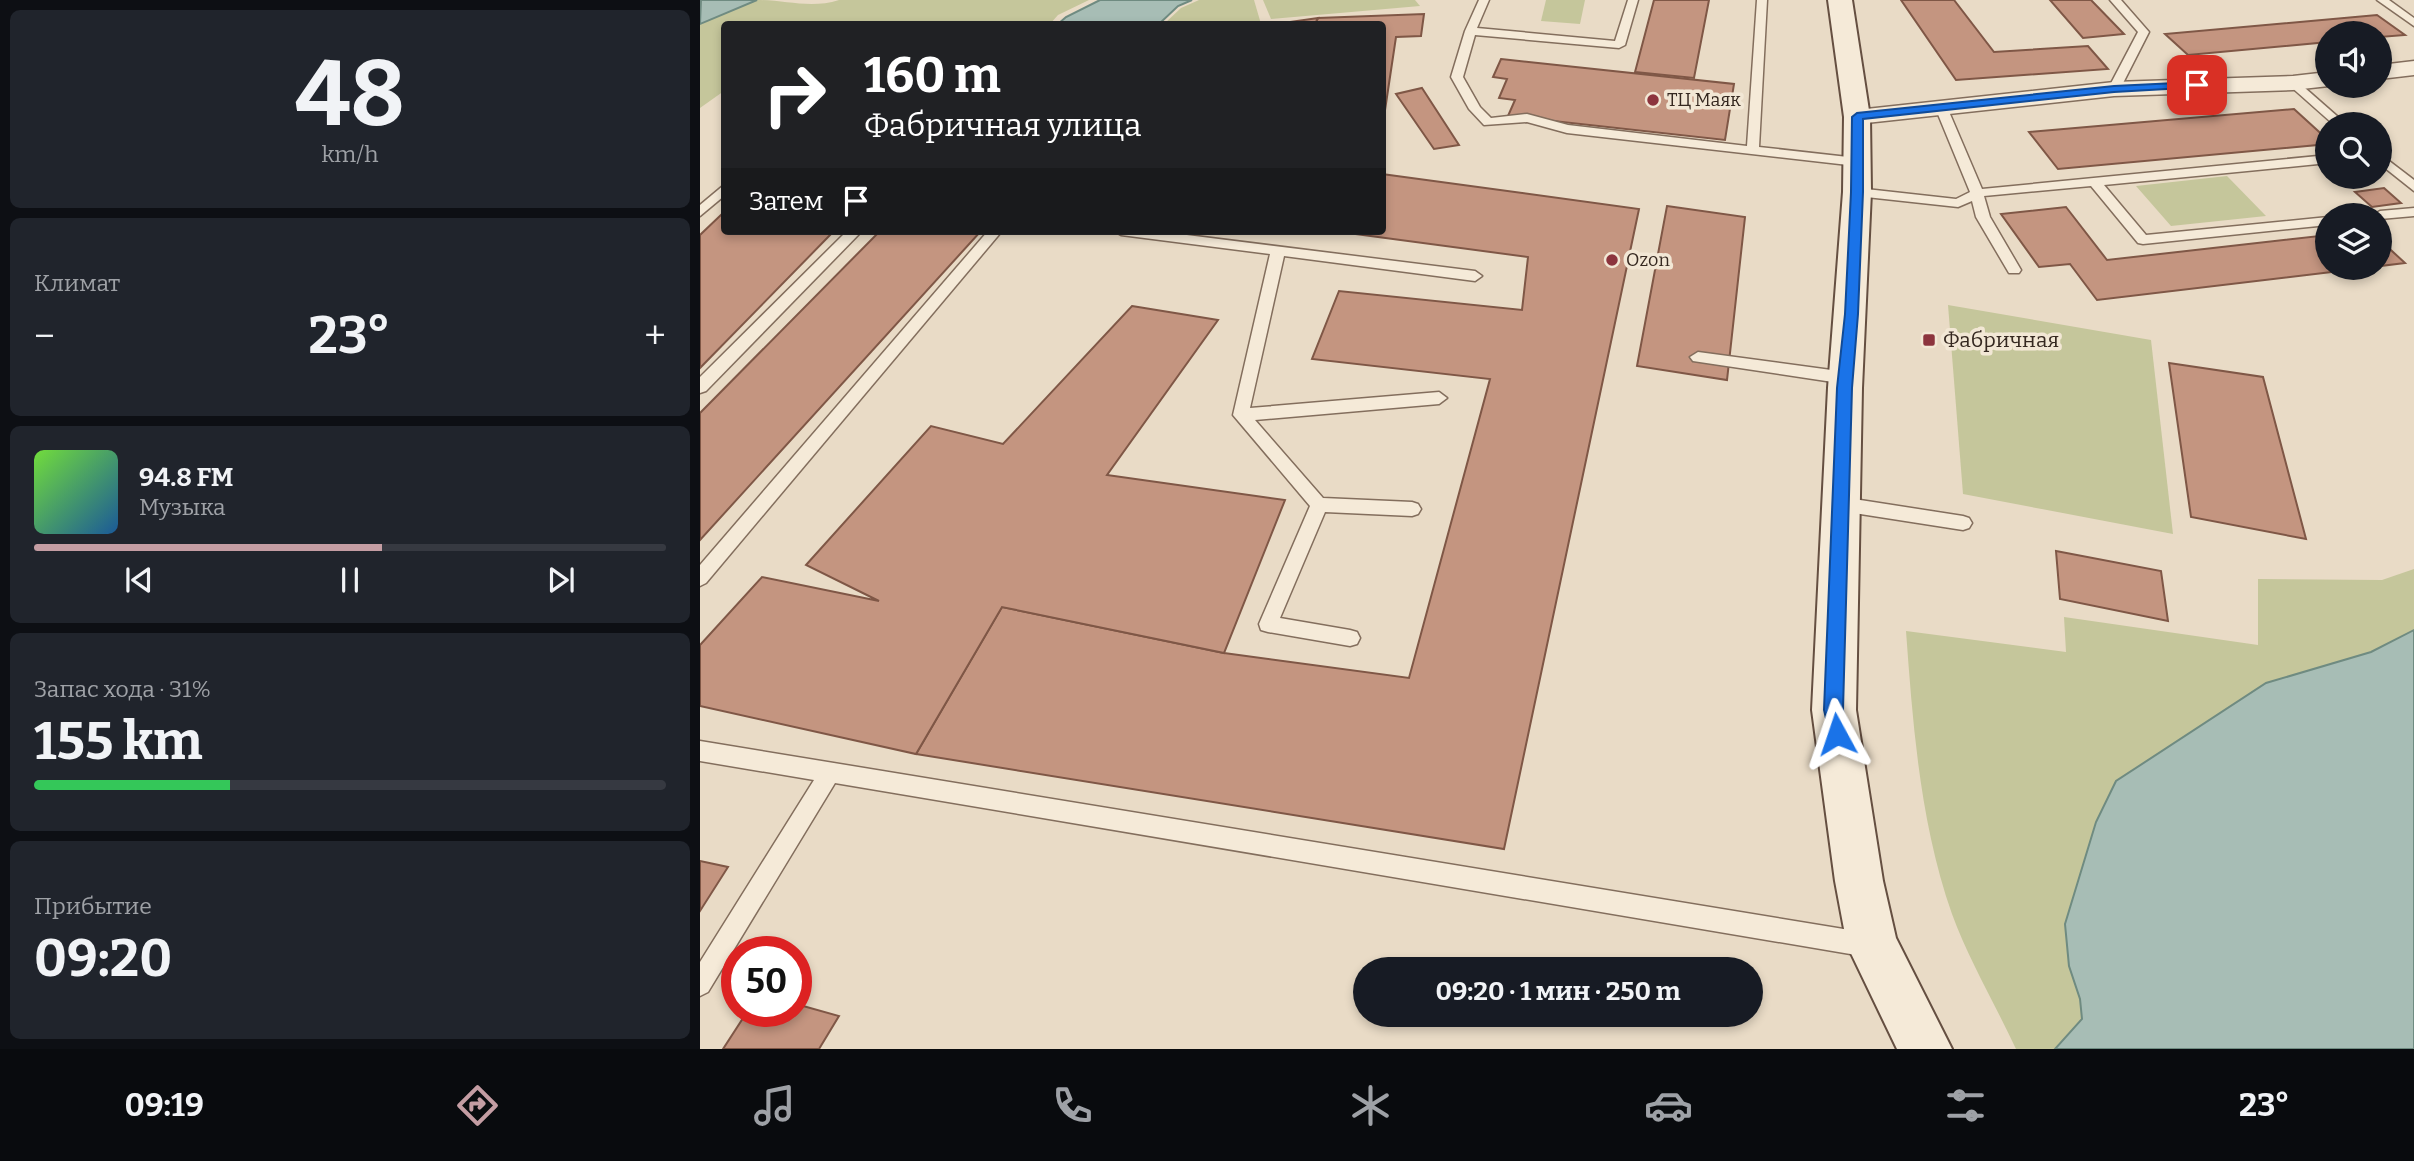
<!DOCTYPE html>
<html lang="ru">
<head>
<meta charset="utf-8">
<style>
  body { margin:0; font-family:Bitter,serif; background:#20242c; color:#f1f3f6; height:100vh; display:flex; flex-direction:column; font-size:26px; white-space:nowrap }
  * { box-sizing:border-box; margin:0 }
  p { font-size:23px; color:#9ea1a6 }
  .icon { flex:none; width:38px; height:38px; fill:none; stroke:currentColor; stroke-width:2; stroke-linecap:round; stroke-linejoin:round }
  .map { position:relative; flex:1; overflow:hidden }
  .details { display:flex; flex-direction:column; gap:10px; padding:10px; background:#0d0f14; width:700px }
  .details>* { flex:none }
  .hud { position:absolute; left:21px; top:21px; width:665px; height:214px; border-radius:7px; box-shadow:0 4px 10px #0003; background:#202124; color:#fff; overflow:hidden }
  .fabs { position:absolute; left:1615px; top:21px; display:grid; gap:14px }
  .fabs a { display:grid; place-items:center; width:77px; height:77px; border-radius:50%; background:#171b24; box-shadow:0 4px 10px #0003; font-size:35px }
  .speed { position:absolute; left:21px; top:936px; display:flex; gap:14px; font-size:35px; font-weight:700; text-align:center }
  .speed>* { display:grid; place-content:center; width:91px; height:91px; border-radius:50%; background:#171b24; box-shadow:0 4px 10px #0003; line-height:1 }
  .speed .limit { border:10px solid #d22; background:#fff; color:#111 }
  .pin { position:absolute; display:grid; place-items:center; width:60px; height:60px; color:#fff; margin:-30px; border-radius:14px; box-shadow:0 4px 10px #0006 }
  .me { position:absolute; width:77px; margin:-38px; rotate:355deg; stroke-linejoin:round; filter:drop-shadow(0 0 5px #0008) }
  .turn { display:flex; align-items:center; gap:24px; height:147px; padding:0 28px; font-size:32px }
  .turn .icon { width:91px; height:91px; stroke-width:2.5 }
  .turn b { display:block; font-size:49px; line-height:60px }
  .then { display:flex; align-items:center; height:66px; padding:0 28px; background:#0003; gap:14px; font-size:26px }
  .big { font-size:52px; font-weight:700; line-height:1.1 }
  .details .card { flex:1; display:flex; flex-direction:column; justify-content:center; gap:10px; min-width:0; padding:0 24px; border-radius:10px; background:#20242c }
  .details .dial { align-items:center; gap:0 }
  .dial b { font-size:91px; line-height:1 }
  .song { display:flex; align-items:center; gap:21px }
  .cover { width:84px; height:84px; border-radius:10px; background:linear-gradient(135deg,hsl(100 70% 55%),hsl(210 70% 35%)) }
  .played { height:7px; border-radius:4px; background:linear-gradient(90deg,#c49da3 55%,#363941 55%) }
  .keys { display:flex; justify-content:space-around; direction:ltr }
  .heat { display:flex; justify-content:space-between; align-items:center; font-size:38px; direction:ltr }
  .charge { height:10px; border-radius:5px; background:linear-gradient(90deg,#34c759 31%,#363941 0) }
  .trip { position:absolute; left:653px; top:957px; width:410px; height:70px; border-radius:35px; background:#171b24; box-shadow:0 4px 10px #0003; font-weight:700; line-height:70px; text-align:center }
  .tab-bar { display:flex; height:112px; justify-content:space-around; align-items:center; background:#090b0e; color:#9ea1a6 }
  .tab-bar .icon { width:49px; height:49px }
  .tab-bar .selected { color:#c49da3 }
  .tab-bar b { font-size:32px; color:#f1f3f6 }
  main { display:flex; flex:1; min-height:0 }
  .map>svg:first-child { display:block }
  .green { fill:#c5c69b }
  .water { fill:#a7bdb5; stroke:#6f8b81; stroke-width:2 }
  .building { fill:#c49580; stroke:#7f5746; stroke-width:2 }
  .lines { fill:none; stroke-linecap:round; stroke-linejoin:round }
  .lane-casing { stroke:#836e5d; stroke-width:3 }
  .street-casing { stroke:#836e5d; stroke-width:3 }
  .secondary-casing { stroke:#654f41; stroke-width:4 }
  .lane { fill:#f5ead8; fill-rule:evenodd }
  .street { fill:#f5ead8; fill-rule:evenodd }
  .secondary { fill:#f5ead8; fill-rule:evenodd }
  .route { fill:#1a73e8; stroke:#114b97; stroke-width:2 }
  .poi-dot { fill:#8c343d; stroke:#f2e7d5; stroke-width:2.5 }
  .labels { text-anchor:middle; stroke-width:7; stroke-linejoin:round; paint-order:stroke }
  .far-poi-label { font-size:18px; fill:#352820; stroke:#f2e7d5; text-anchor:start }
  .poi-label { font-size:21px; fill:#352820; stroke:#f2e7d5; text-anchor:start }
</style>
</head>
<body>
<main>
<section class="details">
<div class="card dial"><b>48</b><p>km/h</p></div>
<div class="card"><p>Климат</p>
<div class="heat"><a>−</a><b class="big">23°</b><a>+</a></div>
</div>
<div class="card">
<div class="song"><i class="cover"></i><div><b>94.8 FM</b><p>Музыка</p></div></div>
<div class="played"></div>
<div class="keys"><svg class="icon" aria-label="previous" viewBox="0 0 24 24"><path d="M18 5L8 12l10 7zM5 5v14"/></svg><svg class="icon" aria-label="pause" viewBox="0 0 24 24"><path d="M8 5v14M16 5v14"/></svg><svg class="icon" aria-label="next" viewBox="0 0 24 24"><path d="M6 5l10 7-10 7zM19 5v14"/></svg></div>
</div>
<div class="card"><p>Запас хода · 31%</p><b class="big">155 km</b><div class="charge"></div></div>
<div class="card"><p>Прибытие</p><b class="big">09:20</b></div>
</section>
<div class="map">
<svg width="1714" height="1049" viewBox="0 0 1714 1049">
  <rect width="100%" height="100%" fill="#e9dbc6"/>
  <g class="green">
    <path d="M57,0C85,0 111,9 139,0H389L358,15L350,24H24V91L0,108V24Z"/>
    <path d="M499,0H554L561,24H464L481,8Z"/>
    <path d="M563,0H715L720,6L571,19Z"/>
    <path d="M846,0H885L880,24L841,21Z"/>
    <path d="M1527,176L1566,216L1471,226L1436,186Z"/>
    <path d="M1248,305L1451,340L1473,534L1263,494Z"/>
    <path d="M1714,569V630L1671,652L1566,683L1379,879L1365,924L1369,966L1380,999L1382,1019L1355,1049H1316C1296,1006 1268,958 1252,914C1220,823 1213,726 1206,631L1366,652L1364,617L1558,645V579L1682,580Z"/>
  </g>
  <g class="water">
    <path d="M1,0H57L0,24Z"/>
    <path d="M400,0H492L478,6L459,24H358L366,17Z"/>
    <path d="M1714,630V1049H1355L1382,1019L1380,999L1369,966L1365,924L1396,822L1416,781L1566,683L1671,652Z"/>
  </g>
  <g class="building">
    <path d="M954,0H1009L994,78L935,72Z"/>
    <path d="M1201,0H1254L1294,52L1388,46L1408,69L1256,80Z"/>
    <path d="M1350,0H1391L1424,34L1383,38Z"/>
    <path d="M724,14L721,36L696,37L682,130V24H615L618,18Z"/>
    <path d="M1677,15L1705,35L1680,37V33H1628V42L1488,55L1465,34Z"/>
    <path d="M618,18L615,24H576Z"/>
    <path d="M801,59L1034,84L1025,140L808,116L815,100L799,98L807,79L793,77Z"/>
    <path d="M722,88L759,145L734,149L696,94Z"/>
    <path d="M1594,109L1628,140V144L1358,169L1329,132Z"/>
    <path d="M682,174L939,209L804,849L216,754L302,607L524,653L709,678L790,379L612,359L639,291L822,310L828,257L633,231H682Z"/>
    <path d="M1684,188L1701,203L1672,207L1655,192Z"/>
    <path d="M967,206L1045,217L1027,380L937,366Z"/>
    <path d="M1366,207L1407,260L1628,235V268H1665L1397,300L1370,264L1339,267L1301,214Z"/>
    <path d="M24,212V231H134L0,368V235Z"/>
    <path d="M180,231H281L0,540V413Z"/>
    <path d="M1680,240L1705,263L1680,266Z"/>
    <path d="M432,306L518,320L407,475L585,500L524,653L302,607L216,754L0,706V645L62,577L179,601L106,565L231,426L303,444Z"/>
    <path d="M1469,363L1563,377L1606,539L1491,517Z"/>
    <path d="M1356,551L1461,571L1468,621L1360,599Z"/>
    <path d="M0,861L28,867L0,911Z"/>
    <path d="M96,1004L139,1016L119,1049H23L47,1012H96Z"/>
  </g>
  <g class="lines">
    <g class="lane-casing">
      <g id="lane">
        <path d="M779,0H789L777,28L915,41L928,0H938L925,45L919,48L775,35L763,77L780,107L791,118L827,114L868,125L1047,146L1057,0H1067L1059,147L1157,158L1163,162L1157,166L867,133L827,122L784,125L769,109L751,77L765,31Z"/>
        <path d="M1410,0H1421L1449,32L1420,89L1414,93L1408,89L1438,32Z"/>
        <path d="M1677,0H1689L1714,18V26Z"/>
        <path d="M1589,81H1597L1646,124H1633L1589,85Z"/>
        <path d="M1241,103L1247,107L1282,189L1628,155V163L1404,185L1446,235L1628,217V225L1443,244L1438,243L1391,186L1284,196L1290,217L1321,270L1319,273H1309L1276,217L1272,201L1258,207L1157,196L1150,192L1157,188L1256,199L1270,192L1235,107Z"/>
        <path d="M1680,154L1714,180V191L1680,164Z"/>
        <path d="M24,185V196L0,216V205Z"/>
        <path d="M1714,208V216L1680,219V215H1673L1680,211Z"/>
        <path d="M147,231H162L6,391L0,393V377Z"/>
        <path d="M288,231H302L6,583L0,586V565Z"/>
        <path d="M414,231H455L775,271L782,276L775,281L584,256L550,408L739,392L747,398L739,404L555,420L623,498L712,502L718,504L721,509L718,514L712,516L625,512L580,618L650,630L657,632L660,638L657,644L650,646L568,632L561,630L559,624L610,506L533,415L570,254L421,235Z"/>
        <path d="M998,352L1146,372L1154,378L1146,384L993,361L990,357Z"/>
        <path d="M1141,497L1263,516L1269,518L1272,523L1269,528L1263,530L1141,511L1135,509L1132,504L1135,499Z"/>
        <path d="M0,741L1168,933L1176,937L1180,945L1176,953L1168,957L135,783L8,992L0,996V962L114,780L0,761Z"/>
      </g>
    </g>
    <g class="street-casing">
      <g id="street">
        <path d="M1714,61V75L1680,79V65Z"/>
        <path d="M1628,72L1629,86L1593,90L1414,96L1157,124L1148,122L1145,117L1148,112L1157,110L1414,82L1593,76Z"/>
      </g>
    </g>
    <g class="secondary-casing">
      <path id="secondary" d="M1128,0H1152L1170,117L1171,192L1162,388L1156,710L1183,881L1196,938L1252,1049H1197L1147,945L1135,881L1112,710L1128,388L1143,192L1144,117Z"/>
    </g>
    <use href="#lane" class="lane"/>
    <use href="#street" class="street"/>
    <use href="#secondary" class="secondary"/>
  </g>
  <path class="route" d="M1497,82L1501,83V87L1414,92L1163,119V192L1158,314L1152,388L1143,710L1146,734L1144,740L1137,743L1131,740L1124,710L1137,388L1145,314L1151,192L1152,117L1157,113L1414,86Z"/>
  <g class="poi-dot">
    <circle cx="953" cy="100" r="7"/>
    <circle cx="912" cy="260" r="7"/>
    <rect x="1222" y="333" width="14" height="14" rx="3.5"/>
  </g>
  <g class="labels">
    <g class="far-poi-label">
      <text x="967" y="106">ТЦ Маяк</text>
      <text x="926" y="266">Ozon</text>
    </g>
    <g class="poi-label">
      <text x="1243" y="347">Фабричная</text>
    </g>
  </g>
</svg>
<div class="fabs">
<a><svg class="icon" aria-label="sound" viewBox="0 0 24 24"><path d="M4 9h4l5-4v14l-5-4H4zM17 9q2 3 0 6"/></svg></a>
<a><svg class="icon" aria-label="search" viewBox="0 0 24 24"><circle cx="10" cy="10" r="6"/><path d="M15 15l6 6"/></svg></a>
<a><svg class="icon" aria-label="layers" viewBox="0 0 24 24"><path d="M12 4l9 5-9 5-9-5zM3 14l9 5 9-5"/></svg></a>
</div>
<div class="speed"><div class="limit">50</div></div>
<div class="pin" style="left:1497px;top:85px;background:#d93025"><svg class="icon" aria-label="arrive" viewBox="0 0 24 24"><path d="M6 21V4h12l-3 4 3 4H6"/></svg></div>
<svg class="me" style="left:1137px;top:734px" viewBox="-20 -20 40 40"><path d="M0-17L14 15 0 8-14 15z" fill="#1a73e8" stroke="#fff" stroke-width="4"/></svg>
<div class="trip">09:20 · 1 мин · 250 m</div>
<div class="hud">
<div class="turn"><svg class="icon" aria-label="right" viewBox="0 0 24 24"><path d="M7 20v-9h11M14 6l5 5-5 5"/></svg><div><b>160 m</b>Фабричная улица</div></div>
<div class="then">Затем<svg class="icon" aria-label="arrive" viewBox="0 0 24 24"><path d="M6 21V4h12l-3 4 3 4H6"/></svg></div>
</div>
</div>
</main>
<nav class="tab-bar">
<b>09:19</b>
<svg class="icon selected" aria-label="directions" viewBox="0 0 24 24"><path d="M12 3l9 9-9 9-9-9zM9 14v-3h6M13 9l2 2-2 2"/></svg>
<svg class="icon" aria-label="music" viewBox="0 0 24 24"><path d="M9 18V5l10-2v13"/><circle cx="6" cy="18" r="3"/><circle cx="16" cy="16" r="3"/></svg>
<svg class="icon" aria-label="phone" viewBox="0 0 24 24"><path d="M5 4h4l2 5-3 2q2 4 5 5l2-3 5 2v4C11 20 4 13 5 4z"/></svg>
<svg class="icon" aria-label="climate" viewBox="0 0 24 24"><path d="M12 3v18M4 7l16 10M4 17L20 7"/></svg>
<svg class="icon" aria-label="car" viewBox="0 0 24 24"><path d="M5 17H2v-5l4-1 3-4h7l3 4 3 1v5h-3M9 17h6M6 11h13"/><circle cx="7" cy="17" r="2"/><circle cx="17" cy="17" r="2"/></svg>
<svg class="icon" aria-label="filters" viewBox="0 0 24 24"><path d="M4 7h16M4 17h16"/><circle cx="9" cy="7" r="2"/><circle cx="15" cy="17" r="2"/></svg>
<b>23°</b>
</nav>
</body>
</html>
